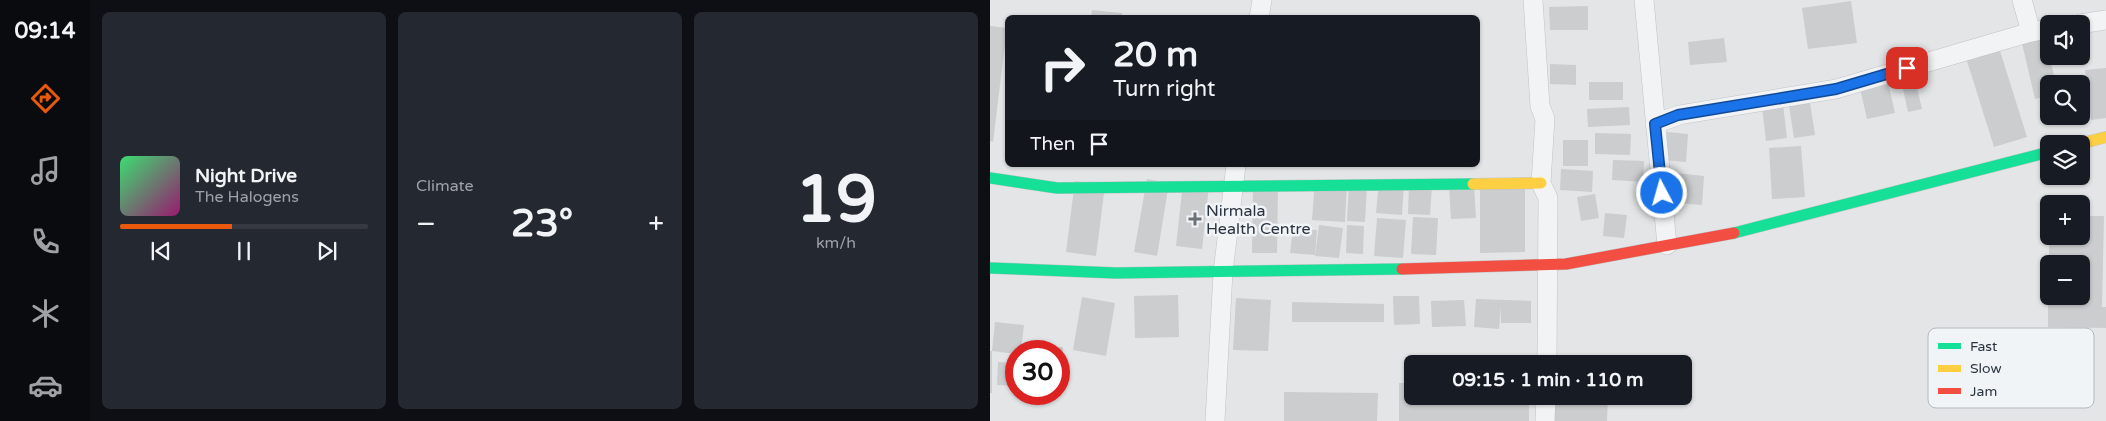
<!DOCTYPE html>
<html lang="en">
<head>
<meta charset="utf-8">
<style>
  body { margin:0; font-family:"Varela Round",sans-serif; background:#242831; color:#f1f3f6; height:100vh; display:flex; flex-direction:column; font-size:19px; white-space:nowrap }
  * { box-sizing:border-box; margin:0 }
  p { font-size:16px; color:#9ea1a6 }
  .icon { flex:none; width:28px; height:28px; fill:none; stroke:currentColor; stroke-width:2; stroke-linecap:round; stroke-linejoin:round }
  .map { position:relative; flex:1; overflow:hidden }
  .drawer { display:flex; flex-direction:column; gap:12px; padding:12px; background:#0d0f14; width:900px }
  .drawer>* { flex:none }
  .hud { position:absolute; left:15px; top:15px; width:475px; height:152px; border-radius:8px; box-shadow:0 1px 4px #0004; background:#171b24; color:#f1f3f6; overflow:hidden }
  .fabs { position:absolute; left:1050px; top:15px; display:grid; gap:10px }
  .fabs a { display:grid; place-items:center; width:50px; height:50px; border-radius:8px; background:#171b24; box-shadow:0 1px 4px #0004; font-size:25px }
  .speed { position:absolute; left:15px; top:340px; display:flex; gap:10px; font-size:25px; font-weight:700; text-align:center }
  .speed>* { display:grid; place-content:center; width:65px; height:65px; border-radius:50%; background:#171b24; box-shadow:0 1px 4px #0004; line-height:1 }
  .speed .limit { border:8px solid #d22; background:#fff; color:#111 }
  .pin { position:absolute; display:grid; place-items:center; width:42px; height:42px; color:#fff; margin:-21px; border-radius:10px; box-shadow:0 2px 8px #0006 }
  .me { position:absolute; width:55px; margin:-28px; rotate:354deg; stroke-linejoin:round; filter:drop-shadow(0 0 4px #0008) }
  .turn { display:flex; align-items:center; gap:18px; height:105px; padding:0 25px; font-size:22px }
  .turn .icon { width:65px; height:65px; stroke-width:2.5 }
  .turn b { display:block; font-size:35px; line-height:42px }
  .then { display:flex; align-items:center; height:48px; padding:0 25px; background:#0003; gap:10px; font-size:19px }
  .big { font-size:38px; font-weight:700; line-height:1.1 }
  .drawer .tile { flex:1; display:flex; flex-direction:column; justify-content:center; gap:8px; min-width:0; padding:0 18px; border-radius:8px; background:#242831 }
  .drawer .dial { align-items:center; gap:0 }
  .dial b { font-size:65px; line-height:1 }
  .song { display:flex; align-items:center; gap:15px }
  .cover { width:60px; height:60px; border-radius:8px; background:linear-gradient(135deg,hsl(140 70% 55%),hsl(320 70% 35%)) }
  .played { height:5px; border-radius:2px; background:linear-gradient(90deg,#ea580c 45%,#363941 45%) }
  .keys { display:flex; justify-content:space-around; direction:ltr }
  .heat { display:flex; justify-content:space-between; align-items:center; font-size:28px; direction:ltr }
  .drawer .tiles { flex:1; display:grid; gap:12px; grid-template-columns:repeat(3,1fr) }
  .trip { position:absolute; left:414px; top:355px; width:288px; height:50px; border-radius:8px; background:#171b24; box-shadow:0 1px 4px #0004; font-weight:700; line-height:50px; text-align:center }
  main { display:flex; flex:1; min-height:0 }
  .tab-bar { display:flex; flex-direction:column; width:90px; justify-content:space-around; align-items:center; background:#090b0e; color:#9ea1a6 }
  .tab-bar .icon { width:35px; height:35px }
  .tab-bar .on { color:#ea580c }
  .tab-bar b { font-size:22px; color:#f1f3f6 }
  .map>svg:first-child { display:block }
  .building { fill:#cbcdcf }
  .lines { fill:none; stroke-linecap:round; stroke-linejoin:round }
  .street-casing { stroke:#c1c3c5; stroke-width:20 }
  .fast-casing { stroke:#c1c3c5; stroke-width:12 }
  .slow-casing { stroke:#c1c3c5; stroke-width:12 }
  .jam-casing { stroke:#c1c3c5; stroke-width:12 }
  .street { stroke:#f2f3f5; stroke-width:19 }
  .fast { stroke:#16e098; stroke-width:11 }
  .slow { stroke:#ffcf43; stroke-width:11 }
  .jam { stroke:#f24e42; stroke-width:11 }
  .route-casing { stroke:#114b97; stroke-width:12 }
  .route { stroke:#1a73e8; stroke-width:9 }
  .poi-dot { fill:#6b727a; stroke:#f1f4f7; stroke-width:2 }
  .labels { text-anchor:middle; stroke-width:5; stroke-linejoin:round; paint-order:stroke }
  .poi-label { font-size:16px; fill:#2a3440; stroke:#f1f4f7; text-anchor:start }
  .key { fill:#f1f4f7; stroke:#b5bac0; stroke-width:1 }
  .key-label { font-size:14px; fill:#2a3440 }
</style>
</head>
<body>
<main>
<nav class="tab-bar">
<b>09:14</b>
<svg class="icon on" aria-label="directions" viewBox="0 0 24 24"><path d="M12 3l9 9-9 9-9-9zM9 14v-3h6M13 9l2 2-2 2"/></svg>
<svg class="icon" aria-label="music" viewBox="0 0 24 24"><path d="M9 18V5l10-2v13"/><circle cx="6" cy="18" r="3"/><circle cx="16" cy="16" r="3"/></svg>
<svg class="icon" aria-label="phone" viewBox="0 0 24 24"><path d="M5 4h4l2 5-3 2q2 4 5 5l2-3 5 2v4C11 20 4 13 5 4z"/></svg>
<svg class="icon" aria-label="climate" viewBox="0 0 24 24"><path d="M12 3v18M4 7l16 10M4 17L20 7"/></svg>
<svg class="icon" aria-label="car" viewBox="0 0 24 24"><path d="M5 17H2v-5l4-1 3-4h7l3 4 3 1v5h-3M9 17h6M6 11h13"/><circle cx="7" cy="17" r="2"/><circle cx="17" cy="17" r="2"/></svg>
</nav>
<section class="drawer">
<div class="tiles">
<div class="tile">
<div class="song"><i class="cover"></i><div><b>Night Drive</b><p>The Halogens</p></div></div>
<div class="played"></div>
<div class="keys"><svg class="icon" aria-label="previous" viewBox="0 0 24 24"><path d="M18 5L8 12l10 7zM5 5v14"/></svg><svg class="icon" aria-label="pause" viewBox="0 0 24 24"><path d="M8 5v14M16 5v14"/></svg><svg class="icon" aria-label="next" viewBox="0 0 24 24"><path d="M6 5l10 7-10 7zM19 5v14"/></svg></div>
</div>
<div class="tile"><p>Climate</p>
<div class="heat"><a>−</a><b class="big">23°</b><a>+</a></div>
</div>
<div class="tile dial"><b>19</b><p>km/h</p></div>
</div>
</section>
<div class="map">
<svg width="1116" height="421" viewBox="0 0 1116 421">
  <rect width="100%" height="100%" fill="#e3e5e7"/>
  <g class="building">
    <path d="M861,1L867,43L818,49L812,8Z"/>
    <path d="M598,6V30H560L559,7Z"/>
    <path d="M102,10L132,13V18H101Z"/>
    <path d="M0,26L17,28L3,142L0,141Z"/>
    <path d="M1053,29L1066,84H1059V96L1045,99L1030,35Z"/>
    <path d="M1005,35L1037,137L1004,147L972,45Z"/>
    <path d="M734,38L737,62L700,65L698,42Z"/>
    <path d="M921,63L932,109L918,112L908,66Z"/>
    <path d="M560,64L586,65V85L560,84Z"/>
    <path d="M1116,68V118L1101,120L1095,70Z"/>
    <path d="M895,69L905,113L877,119L867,75Z"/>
    <rect x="599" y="82" width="34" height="18"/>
    <path d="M818,90L825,135L804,138L797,93Z"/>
    <path d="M792,96L797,138L776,141L771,98Z"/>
    <path d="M639,107L640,125L598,127L597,109Z"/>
    <path d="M1059,107V116H1081L1082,120L1057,125L1053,108Z"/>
    <path d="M677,132L698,134L696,162L674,160Z"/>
    <path d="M605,133L641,134L640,155L605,154Z"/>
    <rect x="573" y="140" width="25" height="26"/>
    <path d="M811,146L815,197L782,199L779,148Z"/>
    <path d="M623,160L654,161L653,182L622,180Z"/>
    <path d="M571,169L603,171L602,192L570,190Z"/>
    <path d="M676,172L714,176L712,205L673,202Z"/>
    <path d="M157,179L179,183L167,256L144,252Z"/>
    <path d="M325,180L357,182L355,222L322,220Z"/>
    <path d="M85,181L115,185L106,256L76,252Z"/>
    <path d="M389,181L414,183L412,215L386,213Z"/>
    <path d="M193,183L219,186L212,249L186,246Z"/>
    <path d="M359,184L377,185L375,222L357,221Z"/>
    <path d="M419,184L442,186L440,215L418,214Z"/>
    <path d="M484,185L486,218L461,219L459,186Z"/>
    <path d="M490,186H535V252L490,253Z"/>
    <path d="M263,187H288L287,253H262Z"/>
    <path d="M605,194L609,218L591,221L587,197Z"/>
    <path d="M615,213L637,215L634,238L613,236Z"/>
    <path d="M1091,216H1114L1112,307H1116V328L1058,327V296H1091V264H1059V236H1091Z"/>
    <path d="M423,217L448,218L446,255L421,254Z"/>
    <path d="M387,218L416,220L413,258L384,256Z"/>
    <path d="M329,225L353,228L349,258L325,256Z"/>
    <path d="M357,225L374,226L373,254L356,253Z"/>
    <path d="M303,228L327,230L325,255L300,253Z"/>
    <path d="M188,295L189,337L145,338L144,296Z"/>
    <path d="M403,296H429L430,324L404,325Z"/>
    <path d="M92,297L125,303L116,356L83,350Z"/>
    <path d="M246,298L281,300L278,351L243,350Z"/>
    <path d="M486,299L541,301V323H511V306L509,329L484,327Z"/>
    <path d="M474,300L476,326L442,327L441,301Z"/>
    <path d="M302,302L394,304V322H302Z"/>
    <path d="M5,322L34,325L31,351H26V354L2,351Z"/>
    <path d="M46,347H73V392H69V351H46Z"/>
    <rect x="0" y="351" width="2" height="42"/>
    <path d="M8,362L26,363V386L7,385Z"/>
    <path d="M409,383H422V396H539V421H409Z"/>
    <path d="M294,392L388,393L387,421H294Z"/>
    <path d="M561,396H618L617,421H560Z"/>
  </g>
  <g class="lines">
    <g class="street-casing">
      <g id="street">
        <path d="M543,0L550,106L555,119L551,183L558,198L557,364"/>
        <path d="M654,0L677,245"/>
        <path d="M1032,0L1041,32"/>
        <path d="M269,18L272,0"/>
        <path d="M1090,24L1116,20"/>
        <path d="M665,124L689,115L846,89L1041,32L1059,29"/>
        <path d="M225,421L233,272L246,165"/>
        <path d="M555,421L556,396"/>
      </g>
    </g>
    <g class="fast-casing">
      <g id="fast">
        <path d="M0,178L67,188L483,184"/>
        <path d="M744,233L1059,152"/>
        <path d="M0,268L126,273L412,269"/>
      </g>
    </g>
    <g class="slow-casing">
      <g id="slow">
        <path d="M1089,144L1116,137"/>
        <path d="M483,184L551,183"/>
      </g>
    </g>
    <g class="jam-casing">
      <path id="jam" d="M412,269L576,264L744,233"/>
    </g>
    <use href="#street" class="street"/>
    <use href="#fast" class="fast"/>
    <use href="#slow" class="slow"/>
    <use href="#jam" class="jam"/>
  </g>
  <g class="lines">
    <g class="route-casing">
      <path id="route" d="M672,193L665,124L688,115L846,89L917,68"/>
    </g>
    <use href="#route" class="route"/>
  </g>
  <path class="poi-dot" d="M202.5 211.5h5v5h5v5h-5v5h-5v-5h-5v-5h5z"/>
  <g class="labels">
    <g class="poi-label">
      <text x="216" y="216">Nirmala<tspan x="216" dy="18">Health Centre</tspan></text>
    </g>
  </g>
  <rect x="938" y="328" width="166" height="80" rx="8" class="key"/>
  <rect x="948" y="343" width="23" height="6" fill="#16e098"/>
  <rect x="948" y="365" width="23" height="7" fill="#ffcf43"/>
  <rect x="948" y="388" width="23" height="6" fill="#f24e42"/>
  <g class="key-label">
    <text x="980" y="351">Fast</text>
    <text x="980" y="373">Slow</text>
    <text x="980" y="396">Jam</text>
  </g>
</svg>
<div class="fabs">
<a><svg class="icon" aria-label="sound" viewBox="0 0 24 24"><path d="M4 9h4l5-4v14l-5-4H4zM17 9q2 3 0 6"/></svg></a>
<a><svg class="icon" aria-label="search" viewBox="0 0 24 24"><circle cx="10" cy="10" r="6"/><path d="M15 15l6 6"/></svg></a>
<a><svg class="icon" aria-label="layers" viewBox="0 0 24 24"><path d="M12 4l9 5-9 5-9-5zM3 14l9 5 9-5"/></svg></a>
<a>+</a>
<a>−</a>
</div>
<div class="speed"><div class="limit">30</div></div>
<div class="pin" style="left:917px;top:68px;background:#d93025"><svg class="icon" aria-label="arrive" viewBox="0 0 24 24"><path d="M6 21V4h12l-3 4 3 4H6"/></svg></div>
<svg class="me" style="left:672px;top:193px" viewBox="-20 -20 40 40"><circle r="17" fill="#1a73e8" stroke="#fff" stroke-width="3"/><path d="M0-11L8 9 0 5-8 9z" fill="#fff"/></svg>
<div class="trip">09:15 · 1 min · 110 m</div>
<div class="hud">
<div class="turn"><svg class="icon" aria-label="right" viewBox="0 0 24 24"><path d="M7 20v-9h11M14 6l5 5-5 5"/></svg><div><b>20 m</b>Turn right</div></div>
<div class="then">Then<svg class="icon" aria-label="arrive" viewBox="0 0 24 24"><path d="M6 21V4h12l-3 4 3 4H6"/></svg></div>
</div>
</div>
</main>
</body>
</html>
